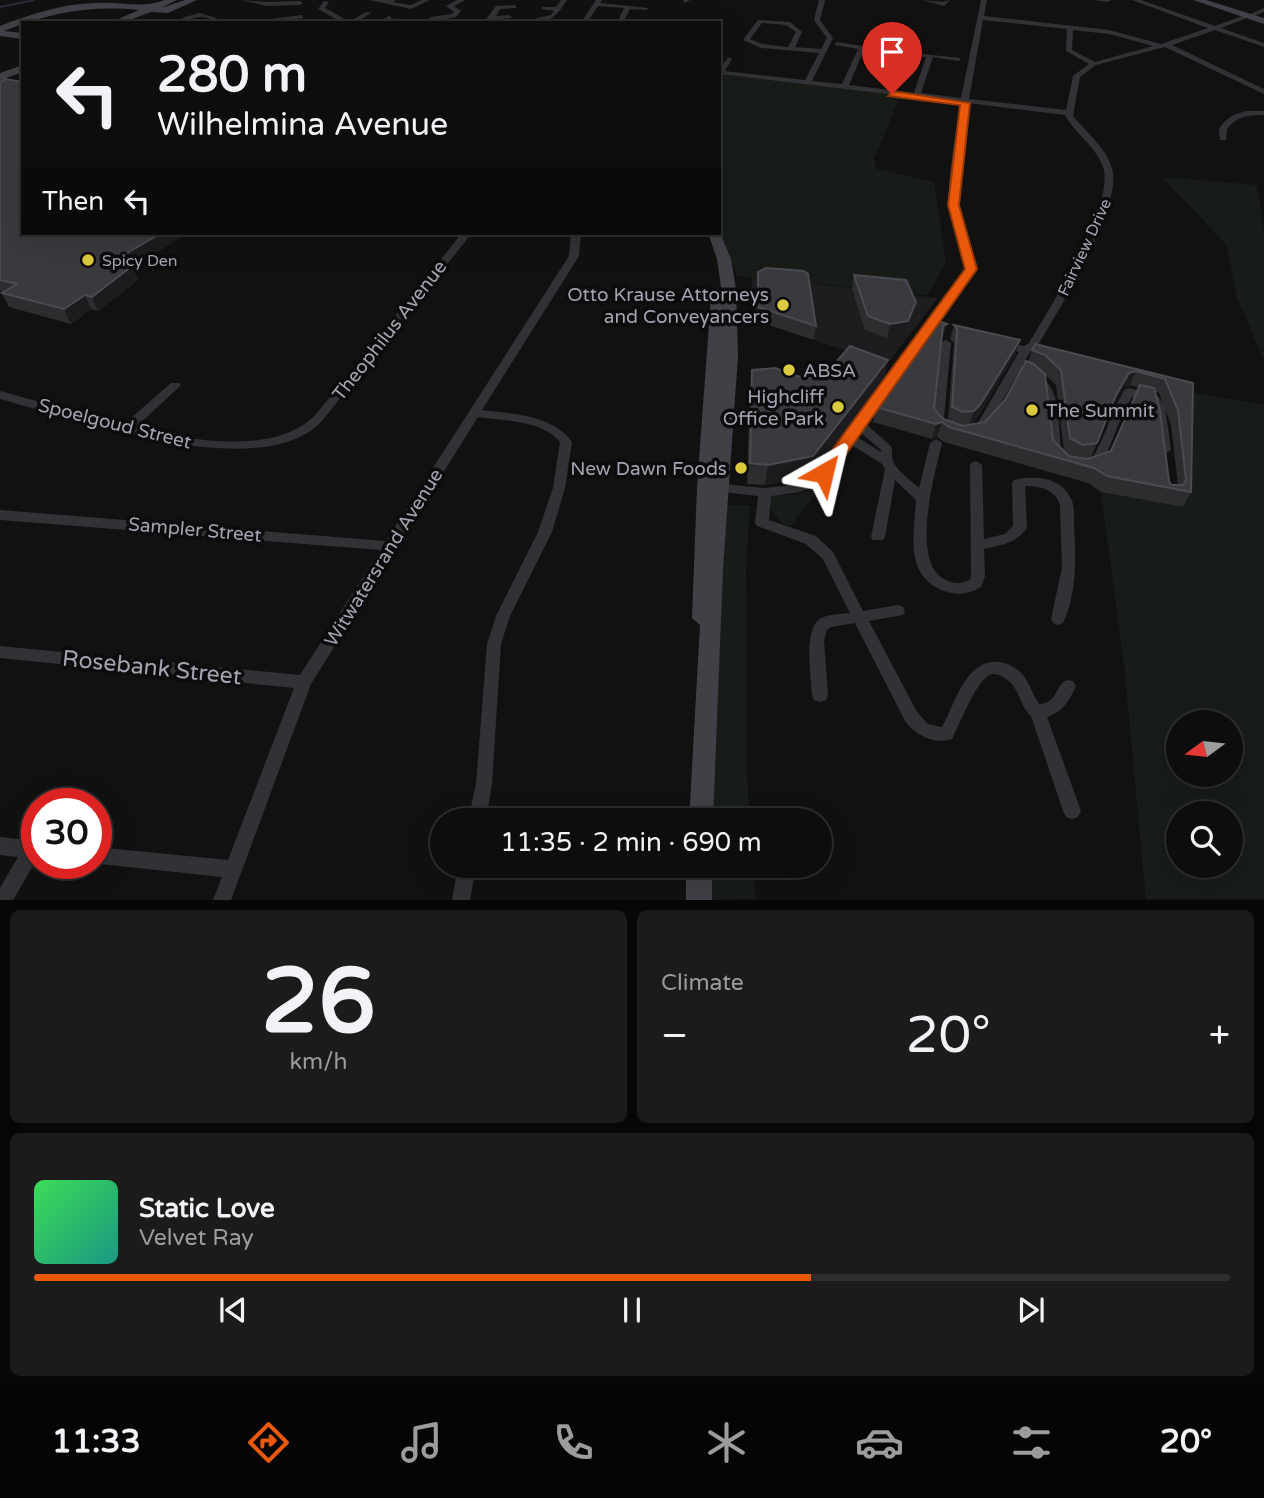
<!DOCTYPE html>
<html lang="en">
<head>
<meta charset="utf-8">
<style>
  body { margin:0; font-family:"Varela Round",sans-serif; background:#1b1b1c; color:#f1f3f6; height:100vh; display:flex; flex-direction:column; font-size:26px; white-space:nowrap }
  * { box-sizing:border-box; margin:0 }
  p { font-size:23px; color:#9a9c9e }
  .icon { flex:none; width:38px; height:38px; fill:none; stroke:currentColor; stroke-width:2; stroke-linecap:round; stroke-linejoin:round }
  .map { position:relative; height:900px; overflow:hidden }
  .side { display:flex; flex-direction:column; gap:10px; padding:10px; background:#070708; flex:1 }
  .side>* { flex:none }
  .hud { position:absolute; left:21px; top:21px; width:700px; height:214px; border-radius:0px; box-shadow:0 7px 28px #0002,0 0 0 2px #2d2d2e; background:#0d0d0e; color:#f1f3f6; overflow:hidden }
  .needle { width:46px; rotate:255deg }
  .buttons { position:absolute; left:1166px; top:710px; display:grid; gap:14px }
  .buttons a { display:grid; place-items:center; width:77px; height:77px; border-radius:50%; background:#0d0d0e; box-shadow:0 7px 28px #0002,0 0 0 2px #2d2d2e; font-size:35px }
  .speed { position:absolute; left:21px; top:788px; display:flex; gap:14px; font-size:35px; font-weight:700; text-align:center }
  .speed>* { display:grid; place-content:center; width:91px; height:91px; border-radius:50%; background:#0d0d0e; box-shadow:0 7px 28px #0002,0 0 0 2px #2d2d2e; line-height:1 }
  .speed .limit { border:10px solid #d22; background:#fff; color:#111 }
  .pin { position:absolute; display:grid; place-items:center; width:60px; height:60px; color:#fff; margin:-72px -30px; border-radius:50% 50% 50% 0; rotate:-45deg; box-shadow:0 0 7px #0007 }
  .pin .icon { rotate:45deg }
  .me { position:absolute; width:77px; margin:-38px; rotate:37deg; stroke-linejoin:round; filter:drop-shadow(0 0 5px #0008) }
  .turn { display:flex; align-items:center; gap:24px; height:147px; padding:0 21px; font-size:32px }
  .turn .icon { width:91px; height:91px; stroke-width:2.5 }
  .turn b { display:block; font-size:49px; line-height:60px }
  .then { display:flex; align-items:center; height:66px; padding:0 21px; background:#0003; gap:14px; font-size:26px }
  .big { font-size:52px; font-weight:600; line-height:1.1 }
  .side .card { flex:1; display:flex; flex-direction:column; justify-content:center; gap:10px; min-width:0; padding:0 24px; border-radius:10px; background:#1b1b1c }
  .side .dial { align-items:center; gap:0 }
  .dial b { font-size:91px; line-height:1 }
  .song { display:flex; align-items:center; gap:21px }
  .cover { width:84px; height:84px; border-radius:10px; background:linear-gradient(135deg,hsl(130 70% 55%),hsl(170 70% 35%)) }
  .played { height:7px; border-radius:4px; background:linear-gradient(90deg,#ea580c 65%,#2d2d2e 65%) }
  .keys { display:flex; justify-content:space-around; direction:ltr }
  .heat { display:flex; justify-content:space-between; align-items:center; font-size:38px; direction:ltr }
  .side .tiles { flex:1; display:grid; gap:10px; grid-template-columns:1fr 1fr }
  .card:last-child { grid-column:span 2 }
  .trip { position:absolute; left:430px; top:808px; width:402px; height:70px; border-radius:35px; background:#0d0d0e; box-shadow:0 7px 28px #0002,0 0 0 2px #2d2d2e; font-weight:600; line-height:70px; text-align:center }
  .menu { display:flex; height:112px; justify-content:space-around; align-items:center; background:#050506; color:#9a9c9e }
  .menu .icon { width:49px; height:49px }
  .menu .active { color:#ea580c }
  .menu b { font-size:32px; color:#f1f3f6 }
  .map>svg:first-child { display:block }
  .built { fill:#1d1d1f }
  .green { fill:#171c19; fill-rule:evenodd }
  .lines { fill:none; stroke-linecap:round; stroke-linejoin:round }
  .stream { stroke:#282c34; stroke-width:2 }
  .street { fill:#323236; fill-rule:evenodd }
  .secondary { fill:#404046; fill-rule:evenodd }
  .wall { fill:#2d2d30; fill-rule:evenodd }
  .shaded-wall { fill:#1c1c1e }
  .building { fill:#3a3a3e; stroke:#4a4a50; stroke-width:2 }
  .route { fill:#ea580c; stroke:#983908; stroke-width:2 }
  .poi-dot { fill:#dcca3e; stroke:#0c0c0d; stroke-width:2.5 }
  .labels { text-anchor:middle; stroke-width:7; stroke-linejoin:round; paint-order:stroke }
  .far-street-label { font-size:16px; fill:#a3a4b1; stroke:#0c0c0d }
  .far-poi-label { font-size:16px; fill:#a3a4b1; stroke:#0c0c0d; text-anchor:start }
  .poi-label { font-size:19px; fill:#a3a4b1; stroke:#0c0c0d; text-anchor:end }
  .street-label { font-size:19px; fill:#a3a4b1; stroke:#0c0c0d }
  .near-street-label { font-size:23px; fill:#a3a4b1; stroke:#0c0c0d }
</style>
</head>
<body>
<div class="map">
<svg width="1264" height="900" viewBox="0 0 1264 900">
  <rect width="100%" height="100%" fill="#111112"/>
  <path class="built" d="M752,277L938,298L887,364L753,320Z"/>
  <g class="green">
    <path d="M719,72L900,96L874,159L877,169L934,182L946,263L927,295L737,276L719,228Z"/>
    <path d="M1162,177L1257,185L1264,231V360L1238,300L1226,244Z"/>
    <path d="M1186,391L1264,405V899H1146L1124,664L1101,492L1183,507ZM1178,723H1230V775H1178ZM1178,814H1230V866H1178Z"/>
    <path d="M822,487L790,526L782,523L770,509L771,495H793Z"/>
    <path d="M725,505H750L746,567L747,774L750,821H713Z"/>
    <path d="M711,866H754L756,899L710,900Z"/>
  </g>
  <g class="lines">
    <path class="stream" d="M0,7L34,0"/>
    <g class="street">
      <path d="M241,0L267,2L300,1L303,3L300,5L267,6Z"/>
      <path d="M369,0H396L393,2L410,5L422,0H430L411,9Z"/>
      <path d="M457,0H465L454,6L461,11L456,17L425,23L431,17L452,14L454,12L446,6Z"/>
      <path d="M561,0H567C558,14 551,23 532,23L537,18L551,15L554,11L542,9V7H556Z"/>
      <path d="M596,0H602L600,3L649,8L646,10L630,9L623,23H617L624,8L598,6L587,23H581Z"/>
      <path d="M683,0H690L685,3Z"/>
      <path d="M819,0H825L820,20L833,38L812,81L842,84L858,49L835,45V43L837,42L894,51L891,53L864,50L849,85L914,93L926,57L905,55L903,54V52L960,58V60L958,61L933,57L921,93L961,98L981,0H987L984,16L1109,30L1161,44L1208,28L1132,0H1141L1215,26L1245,15L1247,16V18L1221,28L1264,43V47L1215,30L1172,45L1264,89V94L1165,47L1096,65L1080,77L1073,116C1086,132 1110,151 1113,173C1118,214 1060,308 1038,345L1030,352L1022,366C1069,385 1054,416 1063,457L1057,461L1051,457L1043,393C1037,382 1030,377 1019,372L984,432L973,437L967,433L976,426L1019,352L998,347L997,345L1002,342L1024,346L1029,343C1049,309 1116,204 1103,167C1096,146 1075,134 1065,115L968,103C964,133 954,184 959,213C963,235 978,253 973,276L867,425L891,446C893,451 891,458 894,463C898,472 912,481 919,488L930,443L936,439L942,443C935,473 910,560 944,579C953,584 961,584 970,580L971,576L970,465L972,462L976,461L982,465L984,539L1005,534L1013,526L1012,483L1014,480C1033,475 1062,477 1071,499C1075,507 1074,517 1074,526C1076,557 1077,594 1063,623L1058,625L1053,623L1051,619L1062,568L1060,505C1055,489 1040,486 1025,486L1027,528C1016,543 1002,545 984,549L985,576L981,587C969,594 958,596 944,591C904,576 914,534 916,500L895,480L885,537L883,540H873L871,537L885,469L882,464L852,445L819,485L800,492L771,496L769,520L816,536L833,552L863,611L898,605L903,607L905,611L903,615L869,621L917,712L928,724L942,727C955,704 966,657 1000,662C1008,663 1018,669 1023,675C1030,684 1033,695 1039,704C1061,704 1055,675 1073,681L1076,686C1069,701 1063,712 1047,717L1081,811L1078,817L1072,819L1066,817L1063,811L1031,716C1021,707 1020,693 1011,683C1007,679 999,673 992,674C976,679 960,724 952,739C934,745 915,735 905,721L855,623L831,627L827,630L824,640L828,695L826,700L820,702L814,700L812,695C811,676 803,628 821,618C829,614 841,614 850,613L823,559L806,544L757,526L755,523L758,496L713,491L707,487L713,483L765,488L798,484L811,479L856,423L963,276C969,253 953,234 950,212C946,182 956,134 961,103L919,98L916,99L912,97L719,74V68L729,57L732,59L725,71L805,80L819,53L761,48L743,40L758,20L790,22L802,32L795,47L821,49L827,38L814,20ZM983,20L1067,29L1066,51L1089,64L1073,76L1066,110L969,99ZM762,23L786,25L796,32L788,47L762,44L750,39ZM1073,30L1109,34L1153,46L1095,62L1072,50ZM861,433L881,450V452L857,437Z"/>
      <path d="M922,0L942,2L950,0L944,6Z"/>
      <path d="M1093,0H1111L1108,2Z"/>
      <path d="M324,1L329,2L325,8L343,18V20L328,23L336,19L318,9Z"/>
      <path d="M515,5L517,8L500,9L496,16L509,15L512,17L511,18L493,20L490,23L484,22L496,6Z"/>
      <path d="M1264,8V12L1251,17L1248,15Z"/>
      <path d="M366,12L371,13L355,23L349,22Z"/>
      <path d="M200,13L231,23C220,23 213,19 203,17C193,16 185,23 175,23L185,17Z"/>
      <path d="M301,15L303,16V18L267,23H244Z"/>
      <path d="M389,16L391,17V19L384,23H376Z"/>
      <path d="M399,18L402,20L400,23H394Z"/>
      <path d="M1246,111H1264V115C1249,115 1237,116 1227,129L1226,140H1220L1219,129C1226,118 1234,114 1246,111Z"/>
      <path d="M462,233H472L322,421C262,486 74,419 0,399V391L123,425L171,383H179L181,385L179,387L135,428C186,439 277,458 317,413Z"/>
      <path d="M571,233H581L579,256L482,410C513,414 553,415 572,442L565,488L552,532L510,616L501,644L492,784L486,821H468L476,784L487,644L496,616L538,532L553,488L560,442C542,420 504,421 478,417L311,684L231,900H213L222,877L91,863H96V847L228,860L294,688L0,658V646L300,675L380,550L0,520V510L386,541L569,256Z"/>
      <path d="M946,340L951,343L944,417L948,428L942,432L938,431L932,417L941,343Z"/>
      <path d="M1129,388L1158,396L1165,407L1171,450L1165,454L1159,450L1153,407L1150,402L1132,397L1124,411L1102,465L1092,470L1088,469L1086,466C1103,447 1110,413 1125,389Z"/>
      <path d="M0,837L37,841V859L13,900H0V888L18,857L0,855Z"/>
      <path d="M458,866H476L470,900H452Z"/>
    </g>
    <g class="secondary">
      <path d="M165,0H177L161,8L185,0H197L168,13L151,12L122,23H109L139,10C90,5 49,13 4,31L23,33V39L0,36V26C31,14 62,4 95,3C120,1 142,9 165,0Z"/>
      <path d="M1193,0H1206L1264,18V24Z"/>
      <path d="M23,65V72L0,80V73Z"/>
      <path d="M719,230L731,259L736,289L738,356L723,569L713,821H689L700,625L692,618L697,487L711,297L713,294H722L717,259L708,233H719Z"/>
      <rect x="686" y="866" width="26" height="34"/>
    </g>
  </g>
  <g class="wall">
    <path d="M0,82L23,233H181H180L181,237L136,265L138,271L135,273L138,280L98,311L91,309L71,324L9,307L0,290Z"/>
    <path d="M758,272L816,326L814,340L757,321V286Z"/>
    <path d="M854,275L913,317L905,336L887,338L865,330L852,289Z"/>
    <path d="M947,324L943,338L942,339L934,409L943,419L948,420L954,343L950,339L954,325L1020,340L1015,355L976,420L971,425L985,422L1005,400L1028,362L1032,350L1035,344L1193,383L1191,492L1183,507L1101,492L1088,483L944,442L937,437L932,439L873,422L876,407ZM1045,375L1056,385L1064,451L1053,440ZM1130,385L1139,388L1111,451L1088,459H1085L1091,458L1111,408L1123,388ZM1155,392L1159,393L1171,425L1178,485H1171L1169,481Z"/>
    <path d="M752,370L803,378L884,381L809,477L765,485L747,484L750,390Z"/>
  </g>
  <g class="shaded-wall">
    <path d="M161,233H181H180L181,237L136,265L138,271L135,273L138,280L98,311L92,297L123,264L124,255Z"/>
    <path d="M85,295L91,309L71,324L64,309Z"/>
    <path d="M916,302L913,317L905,336L887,338L890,324Z"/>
    <path d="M947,324L943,338L939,341L943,326Z"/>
    <path d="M1020,340L1015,355L976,420L969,426L974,411Z"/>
    <path d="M888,360L884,381L809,477L765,485L768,465Z"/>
    <path d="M1136,371L1130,385L1123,388L1110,410L1116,395L1129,373Z"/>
    <path d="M942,422L937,437L932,439L936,424Z"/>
  </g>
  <g class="building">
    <path d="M5,79L23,82V233H161L124,255L133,257L123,264L132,266L92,297L85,295L64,309L2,293L17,284L0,280V82Z"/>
    <path d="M766,268L804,271L808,274L816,326L758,307V272Z"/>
    <path d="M854,275L906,280L916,302L908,321L890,324L868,316Z"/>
    <path d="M938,321L947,324L943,326L934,409L943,419L963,426L985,422L1005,400L1026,361L1034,364L1045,374L1053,440L1069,456L1088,459L1111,451L1140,385L1154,388L1160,411L1169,481L1171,485H1183L1186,480L1178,410L1165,379L1136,371L1129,373L1116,395L1097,443L1083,445L1070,438L1061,370L1045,355L1032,350L1035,344L1193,383L1191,492L1107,476L1094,468L949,427L942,422L936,424L876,407Z"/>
    <path d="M954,325L1020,340L980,405L974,411L963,412L952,407L957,329Z"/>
    <path d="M850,346L888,360L813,456L768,465L750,463L752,370L775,368L803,378L824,376Z"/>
  </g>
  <path class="route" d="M892,91L970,103L959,205L977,269L830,477H818V469L965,269L948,205L960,105L888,96Z"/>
  <g class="poi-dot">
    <circle cx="88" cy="260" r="7"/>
    <circle cx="783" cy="305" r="7"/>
    <circle cx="789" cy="370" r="7"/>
    <circle cx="838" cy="407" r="7"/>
    <circle cx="1032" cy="410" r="7"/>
    <circle cx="741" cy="468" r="7"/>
  </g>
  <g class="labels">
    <g class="far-street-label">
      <text transform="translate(1084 247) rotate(-65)" y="6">Fairview Drive</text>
    </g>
    <g class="far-poi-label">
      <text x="102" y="266">Spicy Den</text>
    </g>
    <g class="poi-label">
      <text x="769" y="301">Otto Krause Attorneys<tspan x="769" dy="22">and Conveyancers</tspan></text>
      <text x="803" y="377" text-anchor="start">ABSA</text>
      <text x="824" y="403">Highcliff<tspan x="824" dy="22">Office Park</tspan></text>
      <text x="1046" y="417" text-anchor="start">The Summit</text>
      <text x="727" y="475">New Dawn Foods</text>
    </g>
    <g class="street-label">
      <text transform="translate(389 330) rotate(-52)" y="7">Theophilus Avenue</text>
      <text transform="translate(115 423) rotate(14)" y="7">Spoelgoud Street</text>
      <text transform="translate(195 529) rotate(5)" y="7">Sampler Street</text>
      <text transform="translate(383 557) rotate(-58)" y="7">Witwatersrand Avenue</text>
    </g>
    <g class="near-street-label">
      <text transform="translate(152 667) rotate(6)" y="8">Rosebank Street</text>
    </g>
  </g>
</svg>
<div class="buttons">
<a><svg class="needle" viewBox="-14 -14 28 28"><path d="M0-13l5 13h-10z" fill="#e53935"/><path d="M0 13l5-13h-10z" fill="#9a9c9e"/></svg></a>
<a><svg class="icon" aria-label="search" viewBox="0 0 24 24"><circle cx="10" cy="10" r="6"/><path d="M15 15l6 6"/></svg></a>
</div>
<div class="speed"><div class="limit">30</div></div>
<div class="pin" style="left:892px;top:94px;background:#d93025"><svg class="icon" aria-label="arrive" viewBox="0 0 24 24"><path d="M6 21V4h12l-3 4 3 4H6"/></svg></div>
<svg class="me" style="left:824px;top:473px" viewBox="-20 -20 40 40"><path d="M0-17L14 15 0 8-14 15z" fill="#ea580c" stroke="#fff" stroke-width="4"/></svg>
<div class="trip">11:35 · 2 min · 690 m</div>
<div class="hud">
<div class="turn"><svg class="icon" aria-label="left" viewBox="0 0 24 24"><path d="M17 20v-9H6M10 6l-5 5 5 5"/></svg><div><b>280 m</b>Wilhelmina Avenue</div></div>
<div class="then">Then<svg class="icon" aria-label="left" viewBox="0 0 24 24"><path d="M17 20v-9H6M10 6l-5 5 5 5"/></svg></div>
</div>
</div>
<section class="side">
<div class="tiles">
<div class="card dial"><b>26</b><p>km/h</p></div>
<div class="card"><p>Climate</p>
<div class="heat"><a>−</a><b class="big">20°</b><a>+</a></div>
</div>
<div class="card">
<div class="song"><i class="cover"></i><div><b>Static Love</b><p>Velvet Ray</p></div></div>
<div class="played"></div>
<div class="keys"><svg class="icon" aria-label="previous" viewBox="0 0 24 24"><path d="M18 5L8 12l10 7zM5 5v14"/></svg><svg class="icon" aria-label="pause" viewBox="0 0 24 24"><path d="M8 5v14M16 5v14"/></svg><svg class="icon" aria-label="next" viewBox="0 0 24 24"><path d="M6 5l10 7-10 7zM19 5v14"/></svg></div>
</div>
</div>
</section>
<nav class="menu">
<b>11:33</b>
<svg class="icon active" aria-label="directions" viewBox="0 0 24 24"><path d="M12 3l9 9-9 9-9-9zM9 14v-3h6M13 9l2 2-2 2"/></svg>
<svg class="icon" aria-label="music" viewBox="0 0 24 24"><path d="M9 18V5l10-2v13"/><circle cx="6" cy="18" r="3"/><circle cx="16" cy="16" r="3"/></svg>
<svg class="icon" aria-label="phone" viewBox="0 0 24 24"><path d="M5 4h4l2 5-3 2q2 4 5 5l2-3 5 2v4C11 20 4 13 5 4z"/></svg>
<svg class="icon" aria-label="climate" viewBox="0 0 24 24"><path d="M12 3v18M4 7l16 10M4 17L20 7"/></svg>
<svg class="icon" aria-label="car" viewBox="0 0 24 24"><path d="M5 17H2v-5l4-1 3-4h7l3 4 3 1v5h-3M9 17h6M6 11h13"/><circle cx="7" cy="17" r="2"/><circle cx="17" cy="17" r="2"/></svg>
<svg class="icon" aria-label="filters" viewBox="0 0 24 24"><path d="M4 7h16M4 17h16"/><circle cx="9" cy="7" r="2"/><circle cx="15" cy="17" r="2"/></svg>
<b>20°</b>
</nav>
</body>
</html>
